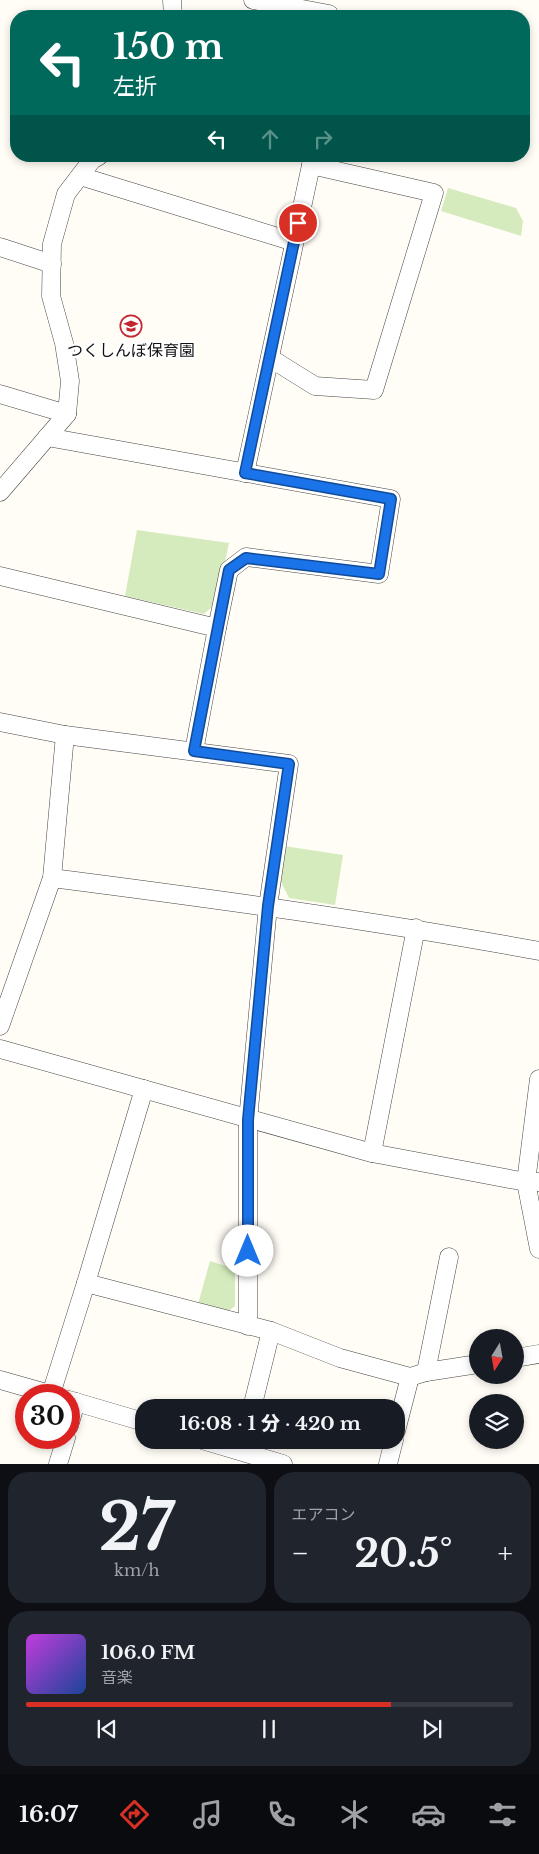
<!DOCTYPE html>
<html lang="ja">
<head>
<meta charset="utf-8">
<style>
  body { margin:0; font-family:"Libre Baskerville","Noto Sans JP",serif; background:#20242c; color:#f1f3f6; height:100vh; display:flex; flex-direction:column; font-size:19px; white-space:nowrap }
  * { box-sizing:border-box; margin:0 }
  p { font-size:16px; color:#9ea1a6 }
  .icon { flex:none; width:28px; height:28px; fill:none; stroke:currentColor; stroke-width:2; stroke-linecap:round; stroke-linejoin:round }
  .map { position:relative; height:1464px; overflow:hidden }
  .drawer { display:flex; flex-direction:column; gap:8px; padding:8px; background:#0d0f14; flex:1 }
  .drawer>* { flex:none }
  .banner { position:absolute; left:10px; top:10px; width:520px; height:152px; border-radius:20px; box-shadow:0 2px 8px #0003; background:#00695c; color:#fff; overflow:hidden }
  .needle { width:32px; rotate:191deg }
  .fabs { position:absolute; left:469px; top:1329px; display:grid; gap:10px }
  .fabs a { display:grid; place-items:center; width:55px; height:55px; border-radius:50%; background:#171b24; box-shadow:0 2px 8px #0003; font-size:25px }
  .speed { position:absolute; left:15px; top:1384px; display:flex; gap:10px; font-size:25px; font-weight:700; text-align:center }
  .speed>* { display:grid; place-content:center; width:65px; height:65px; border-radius:50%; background:#171b24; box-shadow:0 2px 8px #0003; line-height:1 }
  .speed .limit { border:8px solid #d22; background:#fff; color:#111 }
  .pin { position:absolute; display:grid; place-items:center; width:42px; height:42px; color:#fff; margin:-21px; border:2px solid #fff; border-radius:50%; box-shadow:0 1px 5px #0007 }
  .me { position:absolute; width:55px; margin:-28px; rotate:0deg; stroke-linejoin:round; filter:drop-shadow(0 0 4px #0008) }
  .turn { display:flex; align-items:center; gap:18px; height:105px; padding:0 20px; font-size:22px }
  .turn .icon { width:65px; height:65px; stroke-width:2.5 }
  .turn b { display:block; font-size:35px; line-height:42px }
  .lanes { display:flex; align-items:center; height:48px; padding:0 20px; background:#0003; justify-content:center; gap:25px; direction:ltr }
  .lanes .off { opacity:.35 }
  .big { font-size:38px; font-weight:800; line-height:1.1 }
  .drawer .widget { flex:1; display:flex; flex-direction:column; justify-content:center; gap:8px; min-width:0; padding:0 18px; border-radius:20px; background:#20242c }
  .drawer .dial { align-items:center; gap:0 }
  .dial b { font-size:65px; line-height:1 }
  .song { display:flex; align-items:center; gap:15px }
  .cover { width:60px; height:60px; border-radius:8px; background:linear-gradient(135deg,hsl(290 70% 55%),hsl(220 70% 35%)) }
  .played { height:5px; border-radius:2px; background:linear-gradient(90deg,#d93025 75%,#363941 75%) }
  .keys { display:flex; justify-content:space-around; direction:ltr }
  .heat { display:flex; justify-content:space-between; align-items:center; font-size:28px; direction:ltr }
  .drawer .tiles { flex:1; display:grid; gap:8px; grid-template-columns:1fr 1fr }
  .widget:last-child { grid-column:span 2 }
  .trip { position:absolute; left:135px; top:1399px; width:270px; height:50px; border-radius:20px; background:#171b24; box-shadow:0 2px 8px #0003; font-weight:800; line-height:50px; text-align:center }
  .dock { display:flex; height:80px; justify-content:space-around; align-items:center; background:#090b0e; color:#9ea1a6 }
  .dock .icon { width:35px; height:35px }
  .dock .selected { color:#d93025 }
  .dock b { font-size:22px; color:#f1f3f6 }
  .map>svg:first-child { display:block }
  .green { fill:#d5ebbd }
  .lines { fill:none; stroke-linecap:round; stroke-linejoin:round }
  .minor-casing { stroke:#444; stroke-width:19 }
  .minor { stroke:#fff; stroke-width:18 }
  .route-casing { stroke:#114b97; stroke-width:12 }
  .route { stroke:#1a73e8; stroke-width:9 }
  .labels { text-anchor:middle; stroke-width:5; stroke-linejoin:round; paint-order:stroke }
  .poi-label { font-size:16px; fill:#111; stroke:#fff }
</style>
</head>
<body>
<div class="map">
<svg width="539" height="1464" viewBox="0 0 539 1464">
  <rect width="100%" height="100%" fill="#fffdf5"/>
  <g class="green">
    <path d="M448,188L516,208L523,221L521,236L441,211Z"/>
    <path d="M137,530L229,543L216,603L204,614L125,596Z"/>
    <path d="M284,846L343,855L335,905L289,898L280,880Z"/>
    <path d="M210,1261L235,1269V1306L226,1313L198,1304Z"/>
  </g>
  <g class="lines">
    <g class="minor-casing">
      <g id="minor">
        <path d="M172,0L173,16"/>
        <path d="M253,0L329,14V16"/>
        <path d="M80,176L294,242"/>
        <path d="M0,247L52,264"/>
        <path d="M270,358L315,386L374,390L434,193L311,165"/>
        <path d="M0,394L67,414"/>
        <path d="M47,437L391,499L379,574L246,557L229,570L217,628"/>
        <path d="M245,473L313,156"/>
        <path d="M0,492L67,414L70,381L64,343L51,296L52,244L66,194L92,160L99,156"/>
        <path d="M0,576L217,628L194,751"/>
        <path d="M0,722L65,735"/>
        <path d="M52,878C215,899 377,921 539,951"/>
        <path d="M0,1026L52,878L65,735L289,764L268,906L248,1120V1326"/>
        <path d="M0,1049L372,1153L526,1182H539"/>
        <path d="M539,1079L526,1182L539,1249"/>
        <path d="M372,1153L416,928"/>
        <path d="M86,1283L271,1331L340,1358L410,1377L426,1372L478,1364"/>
        <path d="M515,1358L539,1354"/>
        <path d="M426,1372L449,1257"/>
        <path d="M0,1380L53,1395"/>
        <path d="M51,1394L86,1283L144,1089"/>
        <path d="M69,1400L144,1422"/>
        <path d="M252,1408L271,1331"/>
        <path d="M69,1426L76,1402"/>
        <path d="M396,1431L410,1377"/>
        <path d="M202,1440L283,1464"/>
        <path d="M58,1464L66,1438"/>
        <path d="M388,1464L394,1440"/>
      </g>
    </g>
    <use href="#minor" class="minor"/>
  </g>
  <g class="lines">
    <g class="route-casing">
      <path id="route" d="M248,1251V1120L268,906L289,764L194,751L229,570L246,558L379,574L391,499L245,473L298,223"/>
    </g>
    <use href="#route" class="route"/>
  </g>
  <defs>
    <g id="school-ring" transform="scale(1.125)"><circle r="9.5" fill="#fff" stroke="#c4262e" stroke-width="1.5"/><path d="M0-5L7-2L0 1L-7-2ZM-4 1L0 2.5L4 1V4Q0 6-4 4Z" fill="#c4262e"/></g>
  </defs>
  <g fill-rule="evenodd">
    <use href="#school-ring" x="131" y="326"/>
  </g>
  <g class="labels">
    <g class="poi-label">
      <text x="131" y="356">つくしんぼ保育園</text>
    </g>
  </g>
</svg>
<div class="fabs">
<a><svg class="needle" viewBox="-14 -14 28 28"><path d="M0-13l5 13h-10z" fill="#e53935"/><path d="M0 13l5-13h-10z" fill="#9ea1a6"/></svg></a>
<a><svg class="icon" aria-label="layers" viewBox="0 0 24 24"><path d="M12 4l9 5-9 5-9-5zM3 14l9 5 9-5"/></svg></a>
</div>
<div class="speed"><div class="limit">30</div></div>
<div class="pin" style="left:298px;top:223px;background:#d93025"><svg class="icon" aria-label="arrive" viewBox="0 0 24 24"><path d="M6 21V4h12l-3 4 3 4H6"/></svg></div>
<svg class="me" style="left:248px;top:1251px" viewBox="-20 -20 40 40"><circle r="19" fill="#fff"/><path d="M0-13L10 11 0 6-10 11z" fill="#1a73e8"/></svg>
<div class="trip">16:08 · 1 分 · 420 m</div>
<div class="banner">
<div class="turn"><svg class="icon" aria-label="left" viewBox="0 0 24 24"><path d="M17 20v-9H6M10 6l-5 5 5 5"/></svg><div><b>150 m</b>左折</div></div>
<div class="lanes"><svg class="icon" aria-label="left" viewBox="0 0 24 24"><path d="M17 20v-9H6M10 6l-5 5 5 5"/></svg><svg class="icon off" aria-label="ahead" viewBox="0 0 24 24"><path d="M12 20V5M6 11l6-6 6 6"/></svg><svg class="icon off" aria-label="right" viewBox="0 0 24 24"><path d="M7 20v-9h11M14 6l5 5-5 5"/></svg></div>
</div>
</div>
<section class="drawer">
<div class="tiles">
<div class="widget dial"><b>27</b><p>km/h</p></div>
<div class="widget"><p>エアコン</p>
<div class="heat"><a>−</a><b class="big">20.5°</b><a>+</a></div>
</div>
<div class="widget">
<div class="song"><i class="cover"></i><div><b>106.0 FM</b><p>音楽</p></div></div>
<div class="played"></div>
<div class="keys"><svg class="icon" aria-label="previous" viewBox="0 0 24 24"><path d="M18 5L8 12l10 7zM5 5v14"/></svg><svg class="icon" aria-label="pause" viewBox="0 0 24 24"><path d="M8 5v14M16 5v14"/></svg><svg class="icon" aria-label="next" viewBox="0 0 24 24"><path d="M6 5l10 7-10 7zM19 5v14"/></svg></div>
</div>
</div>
</section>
<nav class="dock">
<b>16:07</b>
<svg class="icon selected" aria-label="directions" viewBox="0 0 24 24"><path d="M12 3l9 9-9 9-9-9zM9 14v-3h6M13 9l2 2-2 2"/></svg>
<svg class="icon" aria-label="music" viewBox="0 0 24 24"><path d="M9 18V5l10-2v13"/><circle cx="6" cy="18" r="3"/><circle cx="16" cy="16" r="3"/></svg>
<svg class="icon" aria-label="phone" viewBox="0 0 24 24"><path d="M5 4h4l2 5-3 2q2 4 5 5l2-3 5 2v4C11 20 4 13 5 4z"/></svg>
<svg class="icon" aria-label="climate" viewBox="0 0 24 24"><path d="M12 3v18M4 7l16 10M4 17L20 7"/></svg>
<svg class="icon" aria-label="car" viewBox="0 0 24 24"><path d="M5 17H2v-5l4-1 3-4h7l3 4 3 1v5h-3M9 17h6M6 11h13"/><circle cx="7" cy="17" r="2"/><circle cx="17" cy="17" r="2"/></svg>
<svg class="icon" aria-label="filters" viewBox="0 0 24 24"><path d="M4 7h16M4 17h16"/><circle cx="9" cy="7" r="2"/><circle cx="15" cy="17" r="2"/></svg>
</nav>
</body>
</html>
